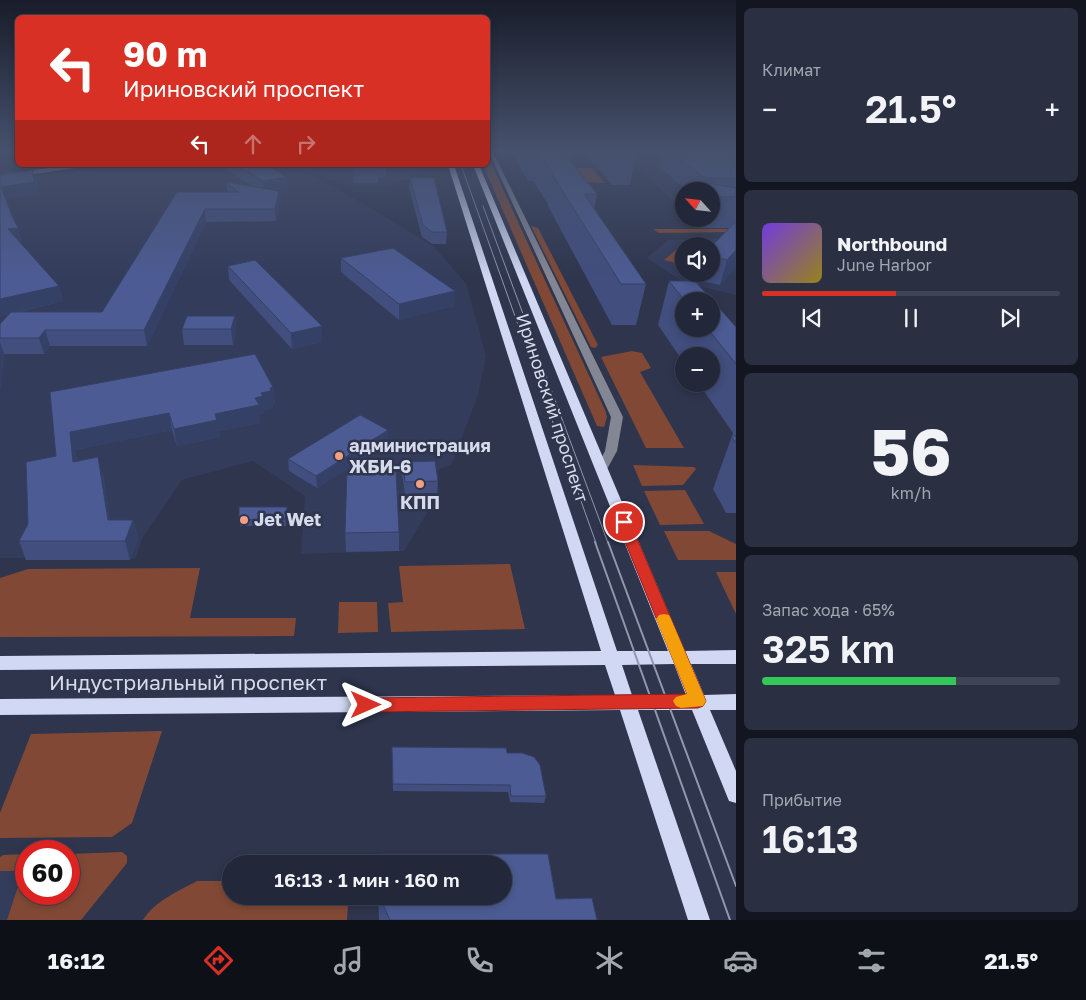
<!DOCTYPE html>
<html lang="ru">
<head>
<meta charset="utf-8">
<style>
  body { margin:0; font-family:"Golos Text",sans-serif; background:#2a3042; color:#f1f3f6; height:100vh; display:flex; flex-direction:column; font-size:19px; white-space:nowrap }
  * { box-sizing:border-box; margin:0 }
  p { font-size:16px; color:#a2a6af }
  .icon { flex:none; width:28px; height:28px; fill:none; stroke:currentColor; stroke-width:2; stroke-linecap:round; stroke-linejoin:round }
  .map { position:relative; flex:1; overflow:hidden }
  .sheet { display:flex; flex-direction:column; gap:8px; padding:8px; background:#131620; width:350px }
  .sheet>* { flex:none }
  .hud { position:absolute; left:15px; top:15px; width:475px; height:152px; border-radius:8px; box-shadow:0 2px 8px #0003,0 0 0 1px #3f4454; background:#d93025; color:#fff; overflow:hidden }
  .needle { width:32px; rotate:297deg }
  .controls { position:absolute; left:675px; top:182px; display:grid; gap:10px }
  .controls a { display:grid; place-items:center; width:45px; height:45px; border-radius:50%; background:#22283a; box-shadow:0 2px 8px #0003,0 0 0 1px #3f4454; font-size:25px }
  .speed { position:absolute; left:15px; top:840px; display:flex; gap:10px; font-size:25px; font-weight:700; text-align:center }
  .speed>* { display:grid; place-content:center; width:65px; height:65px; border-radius:50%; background:#22283a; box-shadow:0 2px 8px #0003,0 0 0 1px #3f4454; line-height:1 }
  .speed .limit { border:8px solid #d22; background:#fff; color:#111 }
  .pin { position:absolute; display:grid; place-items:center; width:42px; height:42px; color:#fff; margin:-21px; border:2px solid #fff; border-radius:50%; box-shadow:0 1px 5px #0007 }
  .me { position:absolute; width:55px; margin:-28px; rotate:90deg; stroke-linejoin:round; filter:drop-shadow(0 0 4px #0008) }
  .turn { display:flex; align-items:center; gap:18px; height:105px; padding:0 25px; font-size:22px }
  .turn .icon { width:65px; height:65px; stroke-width:2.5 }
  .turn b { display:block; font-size:35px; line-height:42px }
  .lanes { display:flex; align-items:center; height:48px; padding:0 25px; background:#0003; justify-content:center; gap:25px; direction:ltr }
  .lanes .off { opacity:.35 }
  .big { font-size:38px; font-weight:600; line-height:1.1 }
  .sheet .widget { flex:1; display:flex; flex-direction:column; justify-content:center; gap:8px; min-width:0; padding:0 18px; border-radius:8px; background:#2a3042 }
  .sheet .dial { align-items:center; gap:0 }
  .dial b { font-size:65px; line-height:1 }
  .song { display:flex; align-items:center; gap:15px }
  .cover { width:60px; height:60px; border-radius:8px; background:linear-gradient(135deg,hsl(260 70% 55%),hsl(50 70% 35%)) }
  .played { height:5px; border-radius:2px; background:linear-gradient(90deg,#d93025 45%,#3f4454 45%) }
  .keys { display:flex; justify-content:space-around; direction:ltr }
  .heat { display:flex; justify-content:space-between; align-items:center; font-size:28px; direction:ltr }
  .charge { height:8px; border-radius:4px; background:linear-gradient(90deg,#34c759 65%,#3f4454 0) }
  .trip { position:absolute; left:222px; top:855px; width:290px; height:50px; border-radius:25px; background:#22283a; box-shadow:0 2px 8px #0003,0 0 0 1px #3f4454; font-weight:600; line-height:50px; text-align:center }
  .menu { display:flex; height:80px; justify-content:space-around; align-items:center; background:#0e1017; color:#a2a6af }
  .menu .icon { width:35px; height:35px }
  .menu .selected { color:#d93025 }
  .menu b { font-size:22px; color:#f1f3f6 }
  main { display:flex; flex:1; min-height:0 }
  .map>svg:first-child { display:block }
  .built { fill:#333c5b; fill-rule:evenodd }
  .green { fill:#814935 }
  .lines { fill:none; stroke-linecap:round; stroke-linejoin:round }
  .minor { fill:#838794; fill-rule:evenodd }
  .major { fill:#d0d8f3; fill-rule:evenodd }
  .tram-far1 { stroke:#9298ab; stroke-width:1 }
  .tram { stroke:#9298ab; stroke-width:2 }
  .wall { fill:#414e7e; fill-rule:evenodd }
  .shaded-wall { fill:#354067 }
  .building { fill:#4c5b93; stroke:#354067 }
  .route { fill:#d93025; stroke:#8d1f18 }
  .slow { fill:#f59e0b }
  .poi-dot { fill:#f39f82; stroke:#2e354d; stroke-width:2 }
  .labels { text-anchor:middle; stroke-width:5; stroke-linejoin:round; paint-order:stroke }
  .street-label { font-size:18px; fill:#d6dbeb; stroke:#2e354d }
  .poi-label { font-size:18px; font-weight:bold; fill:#d6dbeb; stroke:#2e354d; text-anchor:start }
  .near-street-label { font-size:21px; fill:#d6dbeb; stroke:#2e354d }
</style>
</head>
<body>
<main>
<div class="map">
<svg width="736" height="920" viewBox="0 0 736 920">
  <rect width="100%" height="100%" fill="#2e354d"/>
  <g class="built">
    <path d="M736,157L696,191H684V200H672L635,166L631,158Z"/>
    <path d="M116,165H425L426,171L390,186H349L299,168L376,211L434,247L466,283L486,356L478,395L452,464L434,472L440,492L404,551L301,554L305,496L253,461L182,480L143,537L135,559L0,558V181Z"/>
    <path d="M736,238V295L685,283L647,258L668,240ZM684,246H711V274H684Z"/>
    <path d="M0,869H26L9,920H0Z"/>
  </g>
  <g class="green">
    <path d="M488,157L605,410L607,417L604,427L597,426L483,165H488Z"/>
    <path d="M574,168H592L605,183L587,182Z"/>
    <path d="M531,226L538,228L598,345L595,348L591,347Z"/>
    <path d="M653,229H732L733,232L659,233Z"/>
    <path d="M683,244L695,246H684V265L664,260Z"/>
    <path d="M632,351L642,353L651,368L640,372L684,448H646L601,357Z"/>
    <path d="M633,465L694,467L696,469L683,485L642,486Z"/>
    <path d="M685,490L704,524L660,525L644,491Z"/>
    <path d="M664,531H709L736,544V560H678Z"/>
    <path d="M510,564L525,629L391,632L388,603L403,602L399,566Z"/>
    <path d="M200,568L190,618H296L294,636L0,637V578L28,569Z"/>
    <path d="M716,572H736V614Z"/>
    <path d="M339,602H377L378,632L338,633Z"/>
    <path d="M162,731L132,823L112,837L0,838V813L31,734Z"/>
    <path d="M122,852L127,856V863L81,920H7L23,871H0V857L3,855L26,854V894H69V854Z"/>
    <path d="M197,881H231V896H290L291,905L348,904L347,920H143C155,901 178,891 197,881Z"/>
  </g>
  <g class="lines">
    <g class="minor">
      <path d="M488,150H492L623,417L617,451L606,471H598L596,468L605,451L611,417Z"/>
      <path d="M79,165H96L0,179V175Z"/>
    </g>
    <path class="major" d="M448,165H454L617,651H668L473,165H479L685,651L736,650V664H691L704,695L736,694V710H710L736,771V803L729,801L692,710H638L710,920H688L620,710L0,715V699L615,695L605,665L0,670V656L601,651ZM674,664L686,695H632L622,665Z"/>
    <g class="tram-far1">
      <path d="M461,165L596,543"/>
      <path d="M0,175L76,165"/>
      <path d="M483,206L608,543"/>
    </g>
    <g class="tram">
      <path d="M595,542L730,920"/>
      <path d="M608,542L736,886"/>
    </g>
  </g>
  <g class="wall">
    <path d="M511,150H569L572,153L571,162L597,194L594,209L646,284L636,325H612L548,206V204L533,181H528Z"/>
    <path d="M583,150H630L636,156L630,185H612Z"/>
    <path d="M654,150H736V266L720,285L697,280L699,274H711V247L730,228H700L691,219H711V191H687V190L659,167L661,156Z"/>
    <path d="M219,165H267L287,189L278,190L279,191L280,203L276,221L206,222L147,346H50L44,354H4L0,390V324L9,314L0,316V175L36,182L38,194L6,199L22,241L19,242L59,286L63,301L19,312H102L177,192H228L226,182L254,187Z"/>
    <path d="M354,165H390L386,169V177H378V183H354Z"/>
    <path d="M410,178L447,232L446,244H432L422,237L409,188Z"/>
    <path d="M341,258L454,306L399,320L341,272Z"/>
    <path d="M228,266L322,326V342L292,349L229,280Z"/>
    <path d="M669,281H695L736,327V513H726L713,489L733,433L699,384H711V356H684V363L658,325ZM684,301H711V329H684Z"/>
    <path d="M235,316L236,331L233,345H184L182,329Z"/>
    <path d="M273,387L275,404L273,405V408L264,410V413L260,414V423L219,431L220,437L177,446L172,430L75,450L77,461L103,475L110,520H133L138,539L130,560H26L19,541L28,524L56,456L50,392Z"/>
    <path d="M388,430V442L317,488L289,471L288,459Z"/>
    <path d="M403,462L438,481L437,493L405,494L402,474Z"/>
    <path d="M287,507V513L286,526H240L239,520Z"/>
    <path d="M399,532V551L346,552L345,533Z"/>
    <path d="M507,753L546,796L544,803L510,802L508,792L393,791L392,754Z"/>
    <rect x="314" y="896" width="23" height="3"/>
    <path d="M378,896H504L556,899L597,920H379Z"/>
  </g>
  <g class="shaded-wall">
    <path d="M386,165H390L386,169Z"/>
    <path d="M33,170L36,182L38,194L5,199L1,187Z"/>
    <path d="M286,177L287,189L264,193L263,181Z"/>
    <path d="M279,191L280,203L276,221L275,209Z"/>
    <path d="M205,209L206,222L147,346L144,330Z"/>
    <path d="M18,228L22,241L12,243L8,229Z"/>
    <path d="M736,250V266L720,285L727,260Z"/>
    <path d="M59,286L63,301L0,316V299Z"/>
    <path d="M455,291L454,306L399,320V304Z"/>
    <path d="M235,316L236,331L233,345L231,329Z"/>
    <path d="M322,326V342L292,349L291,333Z"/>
    <path d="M45,330L50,346L44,354L39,338Z"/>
    <path d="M0,342L4,354L0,390Z"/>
    <path d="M273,387L275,404L273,405V408L264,410V413L260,414V423L219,431L220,437L177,446L174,429L215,414L261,393L270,388Z"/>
    <path d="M169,413L172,430L75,450L79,480L73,462L70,432Z"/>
    <path d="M388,430V442L317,488L316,476Z"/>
    <path d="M98,457L103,475L113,539L108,520Z"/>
    <path d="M287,507V513L286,526L285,519Z"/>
    <path d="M133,520L138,539L130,560L125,541Z"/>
  </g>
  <g class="building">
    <path d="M532,150H569L572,153H570L572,156H566L597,194H584L646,284H621L552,174H554L536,151Z"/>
    <path d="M612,150H630L636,156H617Z"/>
    <path d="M667,150H736V178H705Z"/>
    <path d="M237,165H267L286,177L263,181Z"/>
    <path d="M354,165H377L378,169H354Z"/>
    <path d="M33,170L34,182L1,187L12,216L18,228L8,229L59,286L0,299V175Z"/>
    <path d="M410,178H434L447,232H432L423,225Z"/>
    <path d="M690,180L736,188V197H711V191H702Z"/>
    <path d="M226,182L279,191L275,209H205L144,330H45L39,338H0V324L11,312H102L177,192H239Z"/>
    <path d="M736,221V250L727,260L711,256V247Z"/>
    <path d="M393,248L455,291L399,304L341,258Z"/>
    <path d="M255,260L322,326L291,333L228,266Z"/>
    <path d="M669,281H695L736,327V364L708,329H711V301H685Z"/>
    <path d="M187,316H235L231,329H182Z"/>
    <path d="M255,354L273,387L270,388L271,391L261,393L263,396L255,398L259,405L215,414L217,420L174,429L169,413L70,432L73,462L98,457L108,520H133L125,541H19L28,524L26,462L56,456L50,392Z"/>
    <path d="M360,415L388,430L316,476L288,459Z"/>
    <path d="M731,436H736V443Z"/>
    <path d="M435,461L438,481L405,482L403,462Z"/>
    <path d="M347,471H396L399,532L345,533Z"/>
    <path d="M239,507H287L285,519L239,520Z"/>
    <path d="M392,747L506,748L507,753H522L534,757L540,765L546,796H511L510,785L393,784Z"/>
    <path d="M378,854H548L556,899L592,898L597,920H390L379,896H504V864H378Z"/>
  </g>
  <linearGradient id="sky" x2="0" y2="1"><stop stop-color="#191d2a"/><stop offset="0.54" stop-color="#46516d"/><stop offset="1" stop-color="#46516d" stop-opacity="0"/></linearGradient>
  <rect width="736" height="279" fill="url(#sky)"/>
  <path class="route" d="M624,517L630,522L706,701L703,706L698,708L366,712L361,710L358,705L361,700L366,698L687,694L617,522Z"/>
  <path class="slow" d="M664,614L669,615L671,619L706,701L703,706L681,708L676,706L673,701L676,697L687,694L656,619L659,615Z"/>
  <g class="poi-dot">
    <circle cx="339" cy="456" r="5"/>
    <circle cx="420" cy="484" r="5"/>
    <circle cx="244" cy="520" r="5"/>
  </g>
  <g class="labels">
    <g class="street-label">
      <text transform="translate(552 408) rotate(72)" y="6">Ириновский проспект</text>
    </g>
    <g class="poi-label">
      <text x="349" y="452">администрация<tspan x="349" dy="21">ЖБИ-6</tspan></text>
      <text x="420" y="509" text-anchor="middle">КПП</text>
      <text x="254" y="526">Jet Wet</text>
    </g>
    <g class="near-street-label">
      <text x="188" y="690">Индустриальный проспект</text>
    </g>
  </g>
</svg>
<div class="controls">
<a><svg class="needle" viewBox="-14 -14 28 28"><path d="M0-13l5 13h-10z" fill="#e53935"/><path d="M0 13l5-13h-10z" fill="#a2a6af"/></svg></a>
<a><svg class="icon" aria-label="sound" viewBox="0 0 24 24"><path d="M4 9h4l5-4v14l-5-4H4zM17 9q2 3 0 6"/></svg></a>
<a>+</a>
<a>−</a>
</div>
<div class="speed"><div class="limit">60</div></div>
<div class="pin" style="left:624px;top:522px;background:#d93025"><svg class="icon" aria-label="arrive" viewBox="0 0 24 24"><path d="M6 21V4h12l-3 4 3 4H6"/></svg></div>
<svg class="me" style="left:366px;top:705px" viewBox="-20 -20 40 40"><path d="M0-17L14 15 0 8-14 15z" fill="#d93025" stroke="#fff" stroke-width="4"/></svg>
<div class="trip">16:13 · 1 мин · 160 m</div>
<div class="hud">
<div class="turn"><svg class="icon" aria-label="left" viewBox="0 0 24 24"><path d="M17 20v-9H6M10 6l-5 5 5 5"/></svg><div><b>90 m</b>Ириновский проспект</div></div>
<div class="lanes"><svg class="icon" aria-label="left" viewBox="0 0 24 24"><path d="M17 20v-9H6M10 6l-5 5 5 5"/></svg><svg class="icon off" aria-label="ahead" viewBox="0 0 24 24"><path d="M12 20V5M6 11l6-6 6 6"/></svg><svg class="icon off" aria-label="right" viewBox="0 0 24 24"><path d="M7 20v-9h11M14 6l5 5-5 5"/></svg></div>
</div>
</div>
<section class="sheet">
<div class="widget"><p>Климат</p>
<div class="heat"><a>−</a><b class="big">21.5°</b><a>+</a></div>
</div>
<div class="widget">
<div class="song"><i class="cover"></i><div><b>Northbound</b><p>June Harbor</p></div></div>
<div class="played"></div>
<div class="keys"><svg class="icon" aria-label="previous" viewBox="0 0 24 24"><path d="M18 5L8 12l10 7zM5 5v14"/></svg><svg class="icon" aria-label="pause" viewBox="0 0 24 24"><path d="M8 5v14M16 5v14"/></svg><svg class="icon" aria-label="next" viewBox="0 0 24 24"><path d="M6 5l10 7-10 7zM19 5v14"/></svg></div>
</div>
<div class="widget dial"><b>56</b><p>km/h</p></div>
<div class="widget"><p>Запас хода · 65%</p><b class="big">325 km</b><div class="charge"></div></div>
<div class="widget"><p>Прибытие</p><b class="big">16:13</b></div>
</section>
</main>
<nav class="menu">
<b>16:12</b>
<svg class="icon selected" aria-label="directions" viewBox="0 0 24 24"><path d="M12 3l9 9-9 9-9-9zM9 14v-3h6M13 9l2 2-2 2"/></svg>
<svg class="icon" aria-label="music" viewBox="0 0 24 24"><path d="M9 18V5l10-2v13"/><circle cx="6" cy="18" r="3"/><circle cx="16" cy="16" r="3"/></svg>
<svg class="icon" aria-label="phone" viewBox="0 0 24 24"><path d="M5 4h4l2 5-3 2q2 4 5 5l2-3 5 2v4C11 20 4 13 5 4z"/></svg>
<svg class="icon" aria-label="climate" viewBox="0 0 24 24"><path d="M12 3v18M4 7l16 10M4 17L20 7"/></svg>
<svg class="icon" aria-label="car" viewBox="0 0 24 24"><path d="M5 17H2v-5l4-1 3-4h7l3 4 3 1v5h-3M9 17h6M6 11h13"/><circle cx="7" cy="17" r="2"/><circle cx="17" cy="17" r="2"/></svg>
<svg class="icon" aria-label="filters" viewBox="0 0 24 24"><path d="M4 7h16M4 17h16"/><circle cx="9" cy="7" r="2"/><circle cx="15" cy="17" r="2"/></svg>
<b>21.5°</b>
</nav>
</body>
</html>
